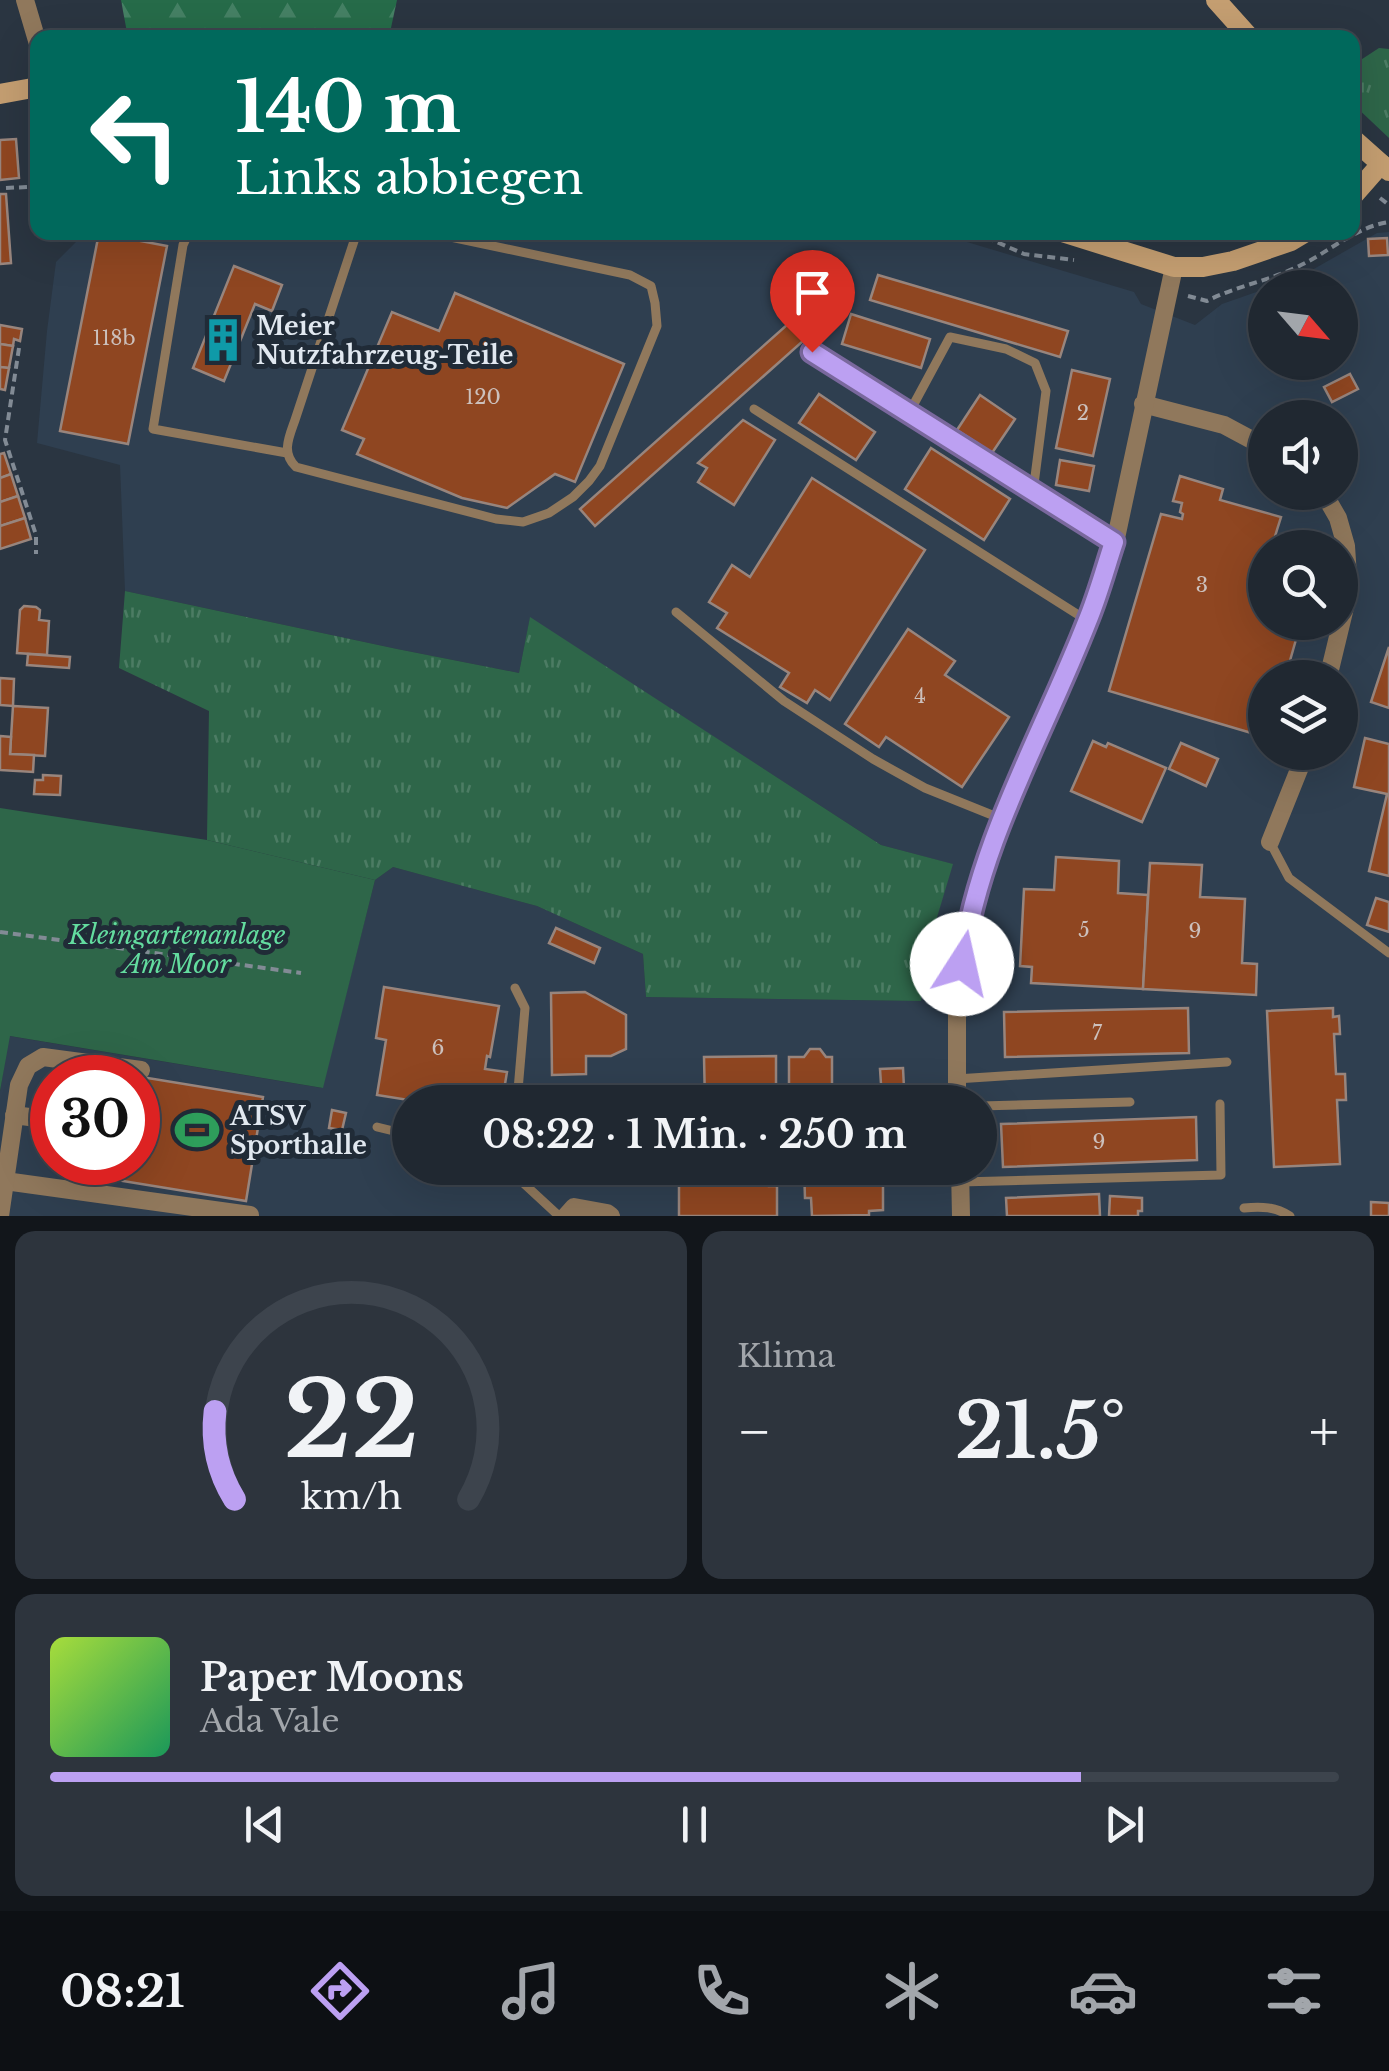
<!DOCTYPE html>
<html lang="de">
<head>
<meta charset="utf-8">
<style>
  body { margin:0; font-family:"Libre Baskerville",serif; background:#2d343d; color:#f1f3f6; height:100vh; display:flex; flex-direction:column; font-size:38px; white-space:nowrap }
  * { box-sizing:border-box; margin:0 }
  p { font-size:32px; color:#a2a6ab }
  .icon { flex:none; width:55px; height:55px; fill:none; stroke:currentColor; stroke-width:2; stroke-linecap:round; stroke-linejoin:round }
  .map { position:relative; height:1216px; overflow:hidden }
  .sheet { display:flex; flex-direction:column; gap:15px; padding:15px; background:#12161b; flex:1 }
  .sheet>* { flex:none }
  .top-card { position:absolute; left:30px; top:30px; width:1330px; height:210px; border-radius:20px; box-shadow:0 10px 40px #0002,0 0 0 2px #3d444d; background:#00695c; color:#fff; overflow:hidden }
  .needle { width:65px; rotate:118deg }
  .controls { position:absolute; left:1248px; top:270px; display:grid; gap:20px }
  .controls a { display:grid; place-items:center; width:110px; height:110px; border-radius:50%; background:#202831; box-shadow:0 10px 40px #0002,0 0 0 2px #3d444d; font-size:50px }
  .speed { position:absolute; left:30px; top:1055px; display:flex; gap:20px; font-size:50px; font-weight:700; text-align:center }
  .speed>* { display:grid; place-content:center; width:130px; height:130px; border-radius:50%; background:#202831; box-shadow:0 10px 40px #0002,0 0 0 2px #3d444d; line-height:1 }
  .speed .limit { border:15px solid #d22; background:#fff; color:#111 }
  .pin { position:absolute; display:grid; place-items:center; width:85px; height:85px; color:#fff; margin:-102px -42px; border-radius:50% 50% 50% 0; rotate:-45deg; box-shadow:0 0 10px #0007 }
  .pin .icon { rotate:45deg }
  .me { position:absolute; width:110px; margin:-55px; rotate:10deg; stroke-linejoin:round; filter:drop-shadow(0 0 8px #0008) }
  .turn { display:flex; align-items:center; gap:35px; height:210px; padding:0 40px; font-size:45px }
  .turn .icon { width:130px; height:130px; stroke-width:2.5 }
  .turn b { display:block; font-size:70px; line-height:85px }
  .big { font-size:75px; font-weight:700; line-height:1.1 }
  .sheet .widget { flex:1; display:flex; flex-direction:column; justify-content:center; gap:15px; min-width:0; padding:0 35px; border-radius:20px; background:#2d343d }
  .sheet .dial { align-items:center; gap:0 }
  .dial svg { height:260px; overflow:visible; fill:none; stroke:#3d444d; stroke-width:7; stroke-linecap:round; text-anchor:middle }
  .dial text { fill:#f1f3f6; stroke:none }
  .song { display:flex; align-items:center; gap:30px }
  .cover { width:120px; height:120px; border-radius:15px; background:linear-gradient(135deg,hsl(80 70% 55%),hsl(150 70% 35%)) }
  .played { height:10px; border-radius:5px; background:linear-gradient(90deg,#bca0f2 80%,#3d444d 80%) }
  .keys { display:flex; justify-content:space-around; direction:ltr }
  .heat { display:flex; justify-content:space-between; align-items:center; font-size:55px; direction:ltr }
  .sheet .tiles { flex:1; display:grid; gap:15px; grid-template-columns:1fr 1fr }
  .widget:last-child { grid-column:span 2 }
  .trip { position:absolute; left:392px; top:1085px; width:605px; height:100px; border-radius:50px; background:#202831; box-shadow:0 10px 40px #0002,0 0 0 2px #3d444d; font-weight:700; line-height:100px; text-align:center }
  .dock { display:flex; height:160px; justify-content:space-around; align-items:center; background:#0d1014; color:#a2a6ab }
  .dock .icon { width:70px; height:70px }
  .dock .on { color:#bca0f2 }
  .dock b { font-size:45px; color:#f1f3f6 }
  .map>svg:first-child { display:block }
  .built { fill:#2f3f50; fill-rule:evenodd }
  .grass { fill:url(#grass-tufts) }
  .forest { fill:url(#forest-firs) }
  .garden { fill:#2e6649 }
  .building { fill:#8f4621; stroke:#98857d; stroke-width:2.5 }
  .lines { fill:none; stroke-linecap:round; stroke-linejoin:round }
  .path { stroke:#828b95; stroke-width:4; stroke-dasharray:8 5; stroke-linecap:butt }
  .lane { stroke:#90785c; stroke-width:9 }
  .street { stroke:#90785c; stroke-width:18 }
  .secondary { stroke:#c49e71; stroke-width:20 }
  .route-casing { stroke:#7a689d; stroke-width:25 }
  .route { stroke:#bca0f2; stroke-width:18 }
  .labels { text-anchor:middle; stroke-width:10; stroke-linejoin:round; paint-order:stroke }
  .number-label { font-size:20px; fill:#ccc0bc }
  .poi-label { font-size:25px; font-weight:bold; fill:#e1e8f0; stroke:#202b37; text-anchor:start }
  .park-label { font-size:25px; font-style:italic; fill:#63dc9f; stroke:#202b37 }
</style>
</head>
<body>
<div class="map">
<svg width="1389" height="1216" viewBox="0 0 1389 1216">
  <defs>
    <pattern id="grass-tufts" width="24" height="20" patternUnits="userSpaceOnUse" patternTransform="scale(2.5)"><rect width="24" height="20" fill="#2e6649"/><path d="M3 7l-1-3M5 7V3M7 7l1-3M15 17l-1-3M17 17v-4M19 17l1-3" fill="none" stroke="#4c7c64"/></pattern>
    <pattern id="forest-firs" width="22" height="20" patternUnits="userSpaceOnUse" patternTransform="scale(2.5)"><rect width="22" height="20" fill="#266b49"/><path d="M5 1l3.5 6h-7zM16 11l3.5 6h-7z" fill="#458064"/></pattern>
  </defs>
  <rect width="100%" height="100%" fill="#2a3541"/>
  <path class="built" d="M1389,232V1216H0V1091L9,1036L322,1088L375,880L393,867L537,906L643,954L646,997L920,1001L926,954L952,864L881,845L530,618L519,673L397,649L125,591L120,465L37,443L47,331L56,262L85,233H937L1134,292L1141,304L1195,325L1222,304L1265,289V362H1340V288L1270,287L1298,278L1377,233ZM1265,418H1340V492H1265ZM1265,548H1340V622H1265ZM1265,678H1340V752H1265ZM52,1078H138V1162H52ZM410,1102H980V1168H410Z"/>
  <g class="grass">
    <path d="M1379,48L1389,49V138L1353,104V65Z"/>
    <path d="M125,591L397,649L519,673L530,617L881,845L953,864L926,954L921,1001L646,997L643,954L537,906L393,867L375,880L207,840L209,711L119,668Z"/>
  </g>
  <path class="forest" d="M121,0H397L389,37L128,38Z"/>
  <path class="garden" d="M0,808L207,840L375,880L323,1088L10,1036L0,1091Z"/>
  <g class="building">
    <path d="M16,139L19,178L0,180V140Z"/>
    <path d="M0,194H6L11,263L0,264Z"/>
    <path d="M99,233L167,246L128,444L60,431Z"/>
    <path d="M1387,238L1388,255L1369,256L1368,239Z"/>
    <path d="M234,266L282,285L272,311L255,304L224,381L193,368Z"/>
    <path d="M878,275L1068,331L1060,357L870,300Z"/>
    <path d="M455,293L624,364L575,482L555,474L507,508L462,498L357,454L364,439L342,430L392,312L439,331Z"/>
    <path d="M851,314L930,339L921,368L842,344Z"/>
    <path d="M797,316L812,333L595,526L580,509Z"/>
    <path d="M0,325L22,329L20,341L14,339L13,346L0,344Z"/>
    <path d="M0,344L13,346L9,368L0,367Z"/>
    <path d="M0,367L9,368L5,390L0,389Z"/>
    <path d="M1072,370L1110,379L1093,456L1056,448Z"/>
    <path d="M1350,374L1358,389L1332,402L1324,387Z"/>
    <path d="M819,394L875,432L856,460L799,423Z"/>
    <path d="M980,395L1015,419L992,453L957,430Z"/>
    <path d="M743,420L775,440L734,505L698,482L707,468L698,463Z"/>
    <path d="M931,448L1010,499L984,540L905,489Z"/>
    <path d="M4,453L11,474L0,478V454Z"/>
    <path d="M1060,460L1094,466L1089,491L1056,485Z"/>
    <path d="M11,474L18,496L0,502V478Z"/>
    <path d="M1180,476L1223,489L1220,500L1281,517L1272,546L1278,548H1265V622H1301L1285,678H1265V737L1109,691L1161,514L1182,519L1183,514L1180,512L1182,503L1173,501Z"/>
    <path d="M812,478L925,550L830,700L815,690L807,703L780,687L789,673L717,628L727,613L709,602L732,565L750,577Z"/>
    <path d="M18,496L25,518L0,526V502Z"/>
    <path d="M25,518L31,539L0,549V526Z"/>
    <path d="M24,606L36,607L40,610L39,620L49,621L47,655L17,653L20,610Z"/>
    <path d="M908,629L955,661L945,675L1009,717L962,787L886,737L879,747L845,724Z"/>
    <path d="M1389,647V708L1371,702Z"/>
    <path d="M28,654L70,657L69,668L27,665Z"/>
    <path d="M0,678L14,679L13,706L0,705Z"/>
    <path d="M13,706L48,708L45,756L10,754Z"/>
    <path d="M0,736L11,737L10,754L34,755L33,772L0,770Z"/>
    <path d="M1365,738L1389,744V876L1369,871L1387,794L1354,787Z"/>
    <path d="M1093,741L1106,747L1108,743L1166,768L1142,822L1071,791Z"/>
    <path d="M1181,743L1218,759L1206,786L1169,769Z"/>
    <path d="M43,775L61,776L60,795L34,794L35,780H43Z"/>
    <path d="M1056,857L1119,861L1118,893L1148,895L1143,989L1031,983L1032,967L1020,966L1024,889L1054,890Z"/>
    <path d="M1150,863L1202,865L1200,897L1245,899L1242,963L1257,964L1256,995L1143,989Z"/>
    <path d="M1376,898L1389,902V932L1367,925Z"/>
    <path d="M556,928L600,948L594,963L549,943Z"/>
    <path d="M384,987L499,1006L490,1057L487,1056L485,1069L507,1072L502,1102H421L377,1095L386,1040L376,1038Z"/>
    <path d="M585,992L626,1015V1049L611,1056H586V1074L552,1075L551,993Z"/>
    <path d="M1188,1008L1189,1053L1005,1057L1004,1012Z"/>
    <path d="M1333,1008V1017L1339,1016L1340,1034H1334L1336,1074H1345L1346,1100H1337L1340,1164L1274,1167L1267,1011Z"/>
    <path d="M810,1049H820L826,1057H832V1101H789V1057H804Z"/>
    <path d="M776,1056V1102H705L704,1057Z"/>
    <path d="M903,1068L904,1088H899V1102H847L846,1085L881,1084L880,1069Z"/>
    <path d="M111,1072L263,1097L246,1201L86,1175L88,1162H138V1078H110Z"/>
    <path d="M332,1110L346,1113L342,1130L329,1128Z"/>
    <path d="M1196,1117L1197,1160L1003,1167L1001,1124Z"/>
    <path d="M552,1168H616V1169L553,1170Z"/>
    <path d="M705,1168H769V1186H777V1216H679V1185H705Z"/>
    <path d="M804,1168H883V1210L869,1211V1215L812,1216L811,1198H805Z"/>
    <path d="M1099,1194L1100,1216H1007L1006,1198Z"/>
    <path d="M1110,1196L1142,1198V1211H1138V1216H1109Z"/>
    <path d="M1371,1202L1389,1203V1216H1371Z"/>
  </g>
  <g class="lines">
    <g class="path">
      <path d="M6,188L27,187L38,178"/>
      <path d="M1380,198L1389,205"/>
      <path d="M974,232L1024,254L1074,260"/>
      <path d="M1188,296L1207,301C1236,286 1268,281 1297,267C1328,253 1355,227 1389,222"/>
      <path d="M19,348L5,440L36,535V554"/>
      <path d="M0,932L301,973"/>
    </g>
    <g class="lane">
      <path d="M189,232L183,245L153,429L287,453"/>
      <path d="M357,232L295,420C289,437 281,453 296,467L496,519L523,522L549,513L573,497L589,481L600,466L657,326L655,303L651,286L630,275L427,232"/>
      <path d="M812,352L1114,542"/>
      <path d="M754,409L1088,621"/>
      <path d="M909,413L950,337L1006,349L1035,363L1046,391L1033,492"/>
      <path d="M676,612L784,701L873,759L925,788L1002,819"/>
      <path d="M1270,842L1289,878L1389,953"/>
      <path d="M515,988L525,1008L517,1102"/>
      <path d="M956,1079L1227,1062"/>
      <path d="M980,1106L1130,1102"/>
      <path d="M377,1127L410,1135"/>
      <path d="M507,1168L559,1216"/>
      <path d="M960,1182L1221,1175L1220,1104"/>
      <path d="M1244,1208C1262,1206 1275,1207 1290,1216"/>
    </g>
    <g class="street">
      <path d="M25,0L38,44"/>
      <path d="M1143,404L1224,425L1265,447"/>
      <path d="M1323,492L1338,518L1346,546L1349,591L1328,678"/>
      <path d="M1270,842L1306,752"/>
      <path d="M957,1102V1002L967,927L999,828L1088,621L1116,538L1174,267"/>
      <path d="M14,1115L52,1120"/>
      <path d="M960,1168L961,1216"/>
      <path d="M5,1181L250,1215"/>
      <path d="M0,1216L19,1085L28,1066L43,1057L141,1070"/>
      <path d="M566,1216L574,1207L607,1213L611,1216"/>
    </g>
    <g class="secondary">
      <path d="M1216,0L1250,38"/>
      <path d="M0,94L38,87"/>
      <path d="M1352,138L1389,171"/>
      <path d="M1352,197L1381,164"/>
      <path d="M1062,232L1174,267H1203L1233,261L1291,241L1306,232"/>
    </g>
  </g>
  <g class="lines">
    <g class="route-casing">
      <path id="route" d="M812,352L1114,542C1105,569 1098,596 1087,622C1043,735 978,843 962,964"/>
    </g>
    <use href="#route" class="route"/>
  </g>
  <defs>
    <g id="building-bare" transform="scale(3.45)"><path d="M-4-6H4V6H1V3H-1V6H-4ZM-2.5-4.3h1.7v1.8h-1.7ZM.8-4.3h1.7v1.8H.8ZM-2.5-1h1.7V.8h-1.7ZM.8-1h1.7V.8H.8Z" fill="#0f9aa8" stroke="#202b37" stroke-width="2.5" paint-order="stroke"/></g>
    <g id="stadium-bare" transform="scale(3.45)"><path d="M0-5a6.5 5 0 1 0 0 10a6.5 5 0 1 0 0-10ZM-3.5-1.8h7v3.6h-7Z" fill="#2e9e5b" stroke="#202b37" stroke-width="2.5" paint-order="stroke"/></g>
  </defs>
  <g fill-rule="evenodd">
    <use href="#building-bare" x="223" y="340"/>
    <use href="#stadium-bare" x="197" y="1130"/>
  </g>
  <g class="labels">
    <g class="number-label">
      <text x="114" y="345">118b</text>
      <text x="483" y="404">120</text>
      <text x="1083" y="420">2</text>
      <text x="1202" y="592">3</text>
      <text x="920" y="703">4</text>
      <text x="1084" y="937">5</text>
      <text x="1195" y="938">9</text>
      <text x="1097" y="1040">7</text>
      <text x="438" y="1055">6</text>
      <text x="1099" y="1149">9</text>
    </g>
    <g class="poi-label">
      <text x="256" y="335">Meier<tspan x="256" dy="29">Nutzfahrzeug-Teile</tspan></text>
      <text x="230" y="1125">ATSV<tspan x="230" dy="29">Sporthalle</tspan></text>
    </g>
    <g class="park-label">
      <text x="177" y="944">Kleingartenanlage<tspan x="177" dy="29">Am Moor</tspan></text>
    </g>
  </g>
</svg>
<div class="controls">
<a><svg class="needle" viewBox="-14 -14 28 28"><path d="M0-13l5 13h-10z" fill="#e53935"/><path d="M0 13l5-13h-10z" fill="#a2a6ab"/></svg></a>
<a><svg class="icon" aria-label="sound" viewBox="0 0 24 24"><path d="M4 9h4l5-4v14l-5-4H4zM17 9q2 3 0 6"/></svg></a>
<a><svg class="icon" aria-label="search" viewBox="0 0 24 24"><circle cx="10" cy="10" r="6"/><path d="M15 15l6 6"/></svg></a>
<a><svg class="icon" aria-label="layers" viewBox="0 0 24 24"><path d="M12 4l9 5-9 5-9-5zM3 14l9 5 9-5"/></svg></a>
</div>
<div class="speed"><div class="limit">30</div></div>
<div class="pin" style="left:812px;top:352px;background:#d93025"><svg class="icon" aria-label="arrive" viewBox="0 0 24 24"><path d="M6 21V4h12l-3 4 3 4H6"/></svg></div>
<svg class="me" style="left:962px;top:964px" viewBox="-20 -20 40 40"><circle r="19" fill="#fff"/><path d="M0-13L10 11 0 6-10 11z" fill="#bca0f2"/></svg>
<div class="trip">08:22 · 1 Min. · 250 m</div>
<div class="top-card">
<div class="turn"><svg class="icon" aria-label="left" viewBox="0 0 24 24"><path d="M17 20v-9H6M10 6l-5 5 5 5"/></svg><div><b>140 m</b>Links abbiegen</div></div>
</div>
</div>
<section class="sheet">
<div class="tiles">
<div class="widget dial"><svg viewBox="0 0 100 80">
<path d="M14 69A42 42 0 1 1 86 69"/>
<path d="M14 69A42 42 0 0 1 8 42" stroke="#bca0f2"/>
<text x="50" y="56" font-size="32" font-weight="700">22</text>
<text x="50" y="72" font-size="11">km/h</text>
</svg></div>
<div class="widget"><p>Klima</p>
<div class="heat"><a>−</a><b class="big">21.5°</b><a>+</a></div>
</div>
<div class="widget">
<div class="song"><i class="cover"></i><div><b>Paper Moons</b><p>Ada Vale</p></div></div>
<div class="played"></div>
<div class="keys"><svg class="icon" aria-label="previous" viewBox="0 0 24 24"><path d="M18 5L8 12l10 7zM5 5v14"/></svg><svg class="icon" aria-label="pause" viewBox="0 0 24 24"><path d="M8 5v14M16 5v14"/></svg><svg class="icon" aria-label="next" viewBox="0 0 24 24"><path d="M6 5l10 7-10 7zM19 5v14"/></svg></div>
</div>
</div>
</section>
<nav class="dock">
<b>08:21</b>
<svg class="icon on" aria-label="directions" viewBox="0 0 24 24"><path d="M12 3l9 9-9 9-9-9zM9 14v-3h6M13 9l2 2-2 2"/></svg>
<svg class="icon" aria-label="music" viewBox="0 0 24 24"><path d="M9 18V5l10-2v13"/><circle cx="6" cy="18" r="3"/><circle cx="16" cy="16" r="3"/></svg>
<svg class="icon" aria-label="phone" viewBox="0 0 24 24"><path d="M5 4h4l2 5-3 2q2 4 5 5l2-3 5 2v4C11 20 4 13 5 4z"/></svg>
<svg class="icon" aria-label="climate" viewBox="0 0 24 24"><path d="M12 3v18M4 7l16 10M4 17L20 7"/></svg>
<svg class="icon" aria-label="car" viewBox="0 0 24 24"><path d="M5 17H2v-5l4-1 3-4h7l3 4 3 1v5h-3M9 17h6M6 11h13"/><circle cx="7" cy="17" r="2"/><circle cx="17" cy="17" r="2"/></svg>
<svg class="icon" aria-label="filters" viewBox="0 0 24 24"><path d="M4 7h16M4 17h16"/><circle cx="9" cy="7" r="2"/><circle cx="15" cy="17" r="2"/></svg>
</nav>
</body>
</html>
